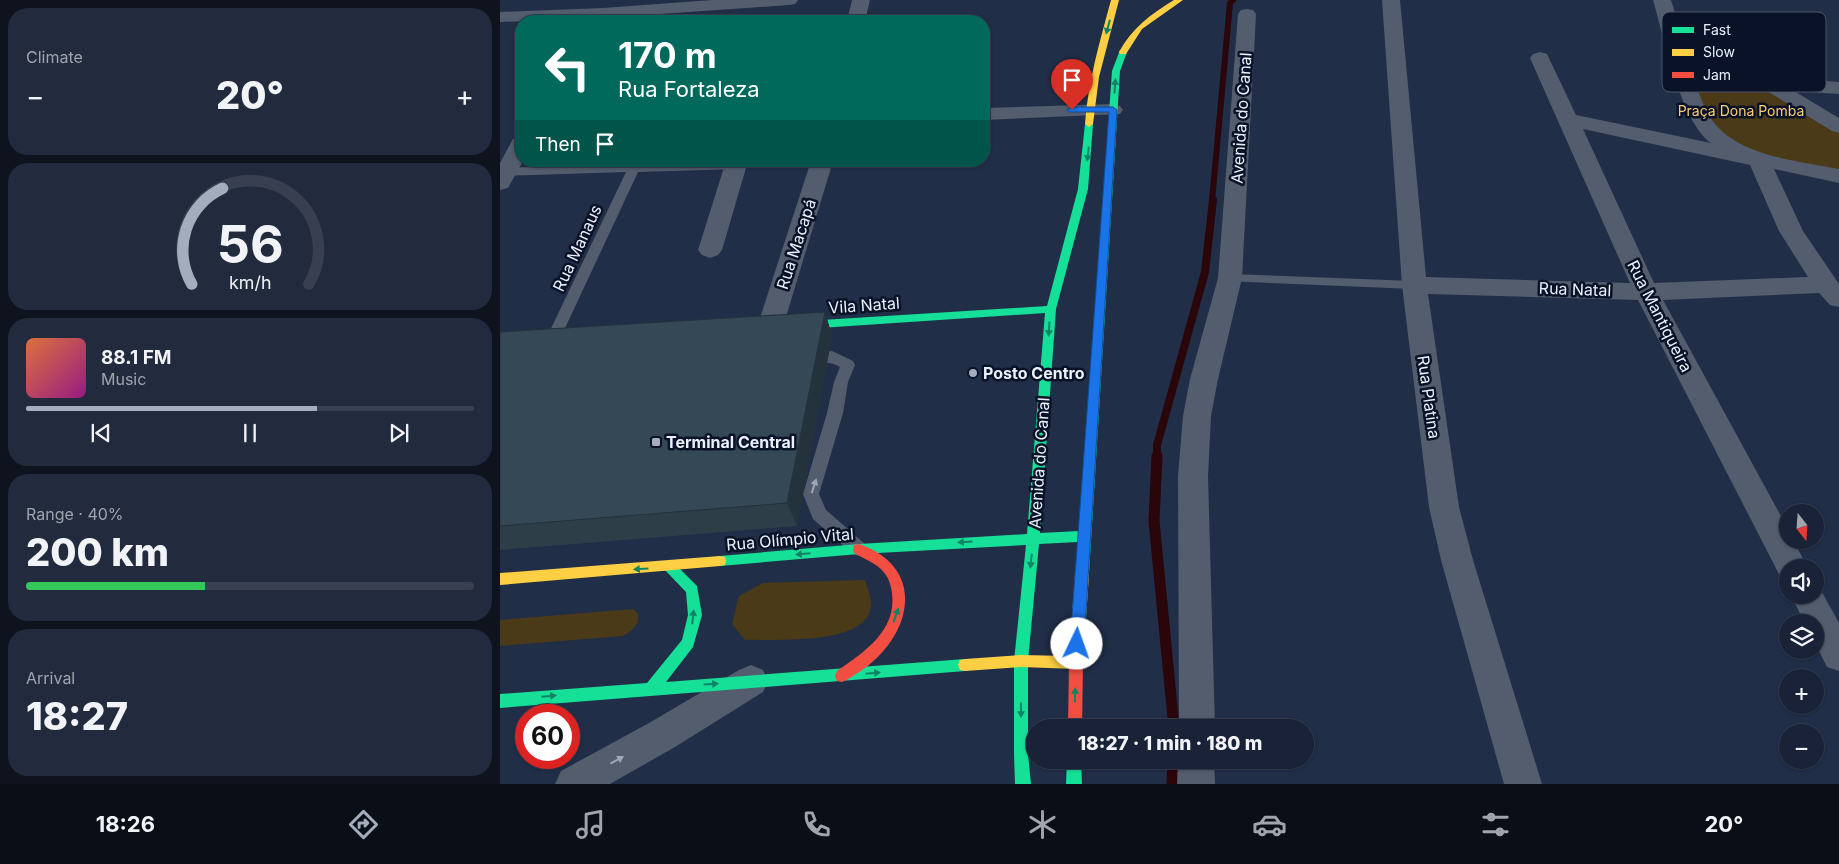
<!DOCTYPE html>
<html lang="en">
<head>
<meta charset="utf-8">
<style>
  body { margin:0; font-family:Inter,sans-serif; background:#222a3e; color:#f1f3f6; height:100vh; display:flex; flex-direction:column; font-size:19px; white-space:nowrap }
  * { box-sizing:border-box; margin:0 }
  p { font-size:16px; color:#9fa4ad }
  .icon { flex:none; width:28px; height:28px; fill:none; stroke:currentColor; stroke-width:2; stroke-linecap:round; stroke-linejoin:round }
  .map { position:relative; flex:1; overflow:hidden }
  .drawer { display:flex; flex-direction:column; gap:8px; padding:8px; background:#0e131e; width:500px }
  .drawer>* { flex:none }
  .banner { position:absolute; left:15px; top:15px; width:475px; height:152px; border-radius:20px; box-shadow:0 1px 4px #0004,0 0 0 1px #373f51; background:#00695c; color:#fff; overflow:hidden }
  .needle { width:32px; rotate:163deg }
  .buttons { position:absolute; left:1279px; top:504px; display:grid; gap:10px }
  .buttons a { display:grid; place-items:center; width:45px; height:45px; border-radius:50%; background:#192236; box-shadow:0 1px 4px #0004,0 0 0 1px #373f51; font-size:25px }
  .speed { position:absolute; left:15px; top:704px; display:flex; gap:10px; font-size:25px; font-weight:700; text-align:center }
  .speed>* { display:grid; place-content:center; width:65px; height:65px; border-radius:50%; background:#192236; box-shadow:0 1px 4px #0004,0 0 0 1px #373f51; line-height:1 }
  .speed .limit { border:8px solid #d22; background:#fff; color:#111 }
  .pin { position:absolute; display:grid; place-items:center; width:42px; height:42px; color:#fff; margin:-51px -21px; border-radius:50% 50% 50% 0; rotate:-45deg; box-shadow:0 0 5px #0007 }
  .pin .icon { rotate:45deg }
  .me { position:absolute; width:55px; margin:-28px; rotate:3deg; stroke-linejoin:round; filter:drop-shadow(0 0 4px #0008) }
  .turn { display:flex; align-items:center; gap:18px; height:105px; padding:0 20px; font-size:22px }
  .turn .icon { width:65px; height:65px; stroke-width:2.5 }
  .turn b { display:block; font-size:35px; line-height:42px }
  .then { display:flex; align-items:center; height:48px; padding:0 20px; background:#0003; gap:10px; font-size:19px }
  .big { font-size:38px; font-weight:800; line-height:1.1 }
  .drawer .card { flex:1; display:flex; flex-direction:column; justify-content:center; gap:8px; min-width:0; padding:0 18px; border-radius:20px; background:#222a3e }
  .drawer .dial { align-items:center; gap:0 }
  .dial svg { height:130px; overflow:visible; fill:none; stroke:#373f51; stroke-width:7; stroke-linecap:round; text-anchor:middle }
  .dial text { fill:#f1f3f6; stroke:none }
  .song { display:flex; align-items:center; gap:15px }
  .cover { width:60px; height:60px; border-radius:8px; background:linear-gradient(135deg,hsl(20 70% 55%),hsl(310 70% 35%)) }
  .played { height:5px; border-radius:2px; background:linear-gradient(90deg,#a4adbe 65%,#373f51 65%) }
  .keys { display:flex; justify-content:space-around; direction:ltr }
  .heat { display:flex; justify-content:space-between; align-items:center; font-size:28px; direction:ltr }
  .charge { height:8px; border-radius:4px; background:linear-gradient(90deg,#34c759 40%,#373f51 0) }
  .trip { position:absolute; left:526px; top:719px; width:288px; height:50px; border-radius:25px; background:#192236; box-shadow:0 1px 4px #0004,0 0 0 1px #373f51; font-weight:800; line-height:50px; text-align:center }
  .menu { display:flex; height:80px; justify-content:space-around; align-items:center; background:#0a0e16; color:#9fa4ad }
  .menu .icon { width:35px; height:35px }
  .menu .active { color:#a4adbe }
  .menu b { font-size:22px; color:#f1f3f6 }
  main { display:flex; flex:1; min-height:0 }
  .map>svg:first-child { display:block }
  .green { fill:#4a3a17 }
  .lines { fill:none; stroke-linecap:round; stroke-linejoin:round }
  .stream-far2 { stroke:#2a0509; stroke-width:6 }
  .stream-far1 { stroke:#2a0509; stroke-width:8 }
  .stream { stroke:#2a0509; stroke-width:11 }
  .lane { fill:#545d6e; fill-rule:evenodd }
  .street { fill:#545d6e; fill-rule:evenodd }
  .fast { fill:#16e098; fill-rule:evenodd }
  .slow { fill:#ffcf43; fill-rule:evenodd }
  .jam { fill:#f24e42; fill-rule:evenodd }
  .wall { fill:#2d3e49 }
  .shaded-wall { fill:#24323c }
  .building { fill:#344855; stroke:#24323c }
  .oneway { fill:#108365 }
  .oneway2 { fill:#9fa7b6 }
  .route { fill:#1a73e8; stroke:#114b97 }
  .poi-dot { fill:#a4adbe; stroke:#091227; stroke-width:2 }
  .labels { text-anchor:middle; stroke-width:5; stroke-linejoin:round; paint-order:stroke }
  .far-park-label { font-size:14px; fill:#fbce75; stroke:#091227 }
  .street-label { font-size:16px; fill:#eaf1fd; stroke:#091227 }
  .poi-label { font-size:16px; font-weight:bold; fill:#eaf1fd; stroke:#091227; text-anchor:start }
  .key { fill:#091227; stroke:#4c5567; stroke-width:1 }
  .key-label { font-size:14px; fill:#eaf1fd }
</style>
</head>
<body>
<main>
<section class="drawer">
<div class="card"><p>Climate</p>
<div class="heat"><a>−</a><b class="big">20°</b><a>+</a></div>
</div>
<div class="card dial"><svg viewBox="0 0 100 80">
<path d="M14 69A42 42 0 1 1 86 69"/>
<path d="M14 69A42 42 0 0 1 33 10" stroke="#a4adbe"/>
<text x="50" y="56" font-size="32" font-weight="700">56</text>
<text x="50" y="72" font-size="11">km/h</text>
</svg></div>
<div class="card">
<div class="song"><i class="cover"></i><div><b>88.1 FM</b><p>Music</p></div></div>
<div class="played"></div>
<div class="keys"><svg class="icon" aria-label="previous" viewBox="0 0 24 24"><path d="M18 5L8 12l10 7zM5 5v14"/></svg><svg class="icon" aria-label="pause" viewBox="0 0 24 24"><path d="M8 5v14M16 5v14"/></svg><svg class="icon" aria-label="next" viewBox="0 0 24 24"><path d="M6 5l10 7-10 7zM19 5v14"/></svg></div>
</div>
<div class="card"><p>Range · 40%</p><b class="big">200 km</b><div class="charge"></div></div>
<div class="card"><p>Arrival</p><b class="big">18:27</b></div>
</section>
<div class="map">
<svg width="1339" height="784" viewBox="0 0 1339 784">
  <rect width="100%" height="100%" fill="#212e48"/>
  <g class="green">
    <path d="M1171,23L1339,129V176L1259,161L1208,129Z"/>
    <path d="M365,580C368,591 374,603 369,614C354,645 275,639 245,640L232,624L239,596L263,583Z"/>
    <path d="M133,609L138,614V622L132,630L123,636L0,646V620Z"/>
  </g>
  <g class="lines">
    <path class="stream-far2" d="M712,201L730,3L733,0"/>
    <path class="stream-far1" d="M657,457V445L705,272L713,200"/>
    <g class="stream">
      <path d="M657,456L654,521L674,728"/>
      <path d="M672,784L673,760"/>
    </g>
    <g class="lane">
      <path d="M236,162L240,163L242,166L240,169L138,172L59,341L57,345H47L45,341L126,172L0,176V168Z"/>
      <path d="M730,274L914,281L919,282L921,285L919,288L914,289L725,281L723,278L725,275Z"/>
      <path d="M332,351L353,361L355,365L348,382L343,413L319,494L326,510L365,544L368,549L365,554L359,556L353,554L313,519L303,494L327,413L334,382L340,367C324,358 319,366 304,362L302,358L304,354Z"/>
    </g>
    <g class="street">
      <path d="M212,0H298L295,4L289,5L103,18L0,22V12L103,8Z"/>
      <path d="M352,0H370L365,21H347Z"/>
      <path d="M882,0H900L926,277L1130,283L1030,58L1033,54L1040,52L1047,54L1076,115L1211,143C1180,121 1164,37 1153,0H1171L1177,19L1272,77L1339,82V94L1294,91L1339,118V133L1332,131L1183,39C1191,64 1196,93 1209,115C1232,156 1298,161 1339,169V183L1274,169L1303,231L1339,284V307L1330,305L1319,293L1163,300L1288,529V540H1293L1308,568H1288V580L1281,578L1138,300L928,294L959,507L973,560L1042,784H1004L941,560L929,507L902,285ZM1083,129L1250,165L1279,231L1308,277L1154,283Z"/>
      <path d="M747,9L753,10L756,14L742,278L718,379L711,416L708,476L715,728H679L678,476L683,416L690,379L718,278L738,14L741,10Z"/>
      <path d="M613,104L620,106L623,110L620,114L484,120V108Z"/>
      <path d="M21,138L23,161L8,188L0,190V163L13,139Z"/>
      <path d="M226,161H248L222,250L218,255L210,258L202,255L198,250Z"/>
      <path d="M311,161H333L283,327L279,333L270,336L261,333L257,327Z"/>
      <path d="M1315,584L1318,585L1339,623V671L1327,667L1315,643V622H1304L1291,595H1315Z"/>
      <path d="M251,665L263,670L268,681L263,692L175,747L110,784H55L61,771L149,723L239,670Z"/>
      <path d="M678,760H714L715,784H677Z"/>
    </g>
    <g class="fast">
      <path d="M620,50L627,52L620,71L589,574L587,578L582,580L577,578L575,574L578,542L539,544L528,661V754L531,784H515L514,754V661L526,545L359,554L220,566L215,565L214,561L215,557L220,556L359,544L527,534L545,313L290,330L285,326L290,322L547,306L578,189L585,124L589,121L593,124L588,189L556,309L540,533L579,531L612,71Z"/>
      <path d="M169,561L174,563L197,586L202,615L193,647L166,682L465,659L470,660L472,665L470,670L465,671L0,708V694L147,683L182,640L188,615L186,592L162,567L164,563Z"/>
      <path d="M567,760H581L582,784H566Z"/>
    </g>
    <g class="slow">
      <path d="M611,0H619L599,77L593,124L589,127L585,124C588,81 600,41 611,0Z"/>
      <path d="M674,0H683L642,29L626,54H620L619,52C632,28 651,14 674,0Z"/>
      <path d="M220,556L225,557L226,561L225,565L220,566L0,585V573Z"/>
      <path d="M582,568L587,570L589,574L583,663L581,668L576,669L521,667L465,671L460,670L458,665L460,660L465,659L521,655L569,656L575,574L577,570Z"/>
    </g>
    <g class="jam">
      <path d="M359,544C426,567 413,633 365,668C357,673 350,679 342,682L337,681L335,676L337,671C364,652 397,631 392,593C391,584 388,576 381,569C373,562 363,558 354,553L353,549L354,545Z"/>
      <path d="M576,657L581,658L583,663L582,728H568L569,663L571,658Z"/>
    </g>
  </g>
  <path class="wall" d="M325,312L332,336L297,526L0,550V332Z"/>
  <path class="shaded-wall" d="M325,312L332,336L297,526L287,503Z"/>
  <path class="building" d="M325,312L287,503L0,526V332Z"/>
  <defs><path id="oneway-solid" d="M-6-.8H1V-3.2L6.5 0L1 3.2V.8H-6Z" transform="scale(1.25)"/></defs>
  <g class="oneway">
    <use href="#oneway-solid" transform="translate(608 27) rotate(105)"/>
    <use href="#oneway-solid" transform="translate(615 86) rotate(-86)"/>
    <use href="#oneway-solid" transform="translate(588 154) rotate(96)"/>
    <use href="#oneway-solid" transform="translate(549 329) rotate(94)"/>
    <use href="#oneway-solid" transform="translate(465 542) rotate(176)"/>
    <use href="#oneway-solid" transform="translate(303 554) rotate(175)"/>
    <use href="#oneway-solid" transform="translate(531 561) rotate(96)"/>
    <use href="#oneway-solid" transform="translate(141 569) rotate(176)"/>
    <use href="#oneway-solid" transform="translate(396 615) rotate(-70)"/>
    <use href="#oneway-solid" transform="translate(193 617) rotate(-84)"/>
    <use href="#oneway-solid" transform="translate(373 673) rotate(-5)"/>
    <use href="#oneway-solid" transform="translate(211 684) rotate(-4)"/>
    <use href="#oneway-solid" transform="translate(575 695) rotate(-89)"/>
    <use href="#oneway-solid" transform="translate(49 696) rotate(-5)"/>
    <use href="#oneway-solid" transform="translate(521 710) rotate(90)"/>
  </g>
  <g class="oneway2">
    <use href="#oneway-solid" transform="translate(314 486) rotate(-72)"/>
    <use href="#oneway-solid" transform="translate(117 760) rotate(-29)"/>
  </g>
  <path class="route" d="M572,107H613L617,110L584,644L582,649L577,651L572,649L570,644L609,112H569L567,110Z"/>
  <g class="poi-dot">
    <circle cx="473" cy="373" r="5"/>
    <rect x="151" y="437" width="10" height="10" rx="2.5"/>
  </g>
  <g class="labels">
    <g class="far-park-label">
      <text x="1241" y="116">Praça Dona Pomba</text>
    </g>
    <g class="street-label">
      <text transform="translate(741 118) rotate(-86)" y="6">Avenida do Canal</text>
      <text transform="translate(296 244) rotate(-72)" y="6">Rua Macapá</text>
      <text transform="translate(77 248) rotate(-65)" y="6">Rua Manaus</text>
      <text transform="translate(1075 289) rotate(2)" y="6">Rua Natal</text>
      <text transform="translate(364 305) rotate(-4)" y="6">Vila Natal</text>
      <text transform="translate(1160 316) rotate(63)" y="6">Rua Mantiqueira</text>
      <text transform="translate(929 397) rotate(82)" y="6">Rua Platina</text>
      <text transform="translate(539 463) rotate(-86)" y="6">Avenida do Canal</text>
      <text transform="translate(290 539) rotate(-5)" y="6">Rua Olímpio Vital</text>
    </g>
    <g class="poi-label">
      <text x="483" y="379">Posto Centro</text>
      <text x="166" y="448">Terminal Central</text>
    </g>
  </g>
  <rect x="1162" y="12" width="164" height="80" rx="8" class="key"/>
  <rect x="1172" y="27" width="22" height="6" fill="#16e098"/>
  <rect x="1172" y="49" width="22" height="7" fill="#ffcf43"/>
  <rect x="1172" y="72" width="22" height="6" fill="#f24e42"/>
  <g class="key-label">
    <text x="1203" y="35">Fast</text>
    <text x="1203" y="57">Slow</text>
    <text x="1203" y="80">Jam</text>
  </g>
</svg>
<div class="buttons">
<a><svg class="needle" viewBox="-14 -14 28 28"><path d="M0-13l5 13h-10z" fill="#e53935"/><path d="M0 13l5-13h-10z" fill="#9fa4ad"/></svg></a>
<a><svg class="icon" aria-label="sound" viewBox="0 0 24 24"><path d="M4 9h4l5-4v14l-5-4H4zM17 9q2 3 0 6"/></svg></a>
<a><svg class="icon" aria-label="layers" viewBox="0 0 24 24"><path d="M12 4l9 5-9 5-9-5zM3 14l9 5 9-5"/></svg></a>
<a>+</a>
<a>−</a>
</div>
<div class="speed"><div class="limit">60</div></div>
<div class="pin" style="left:572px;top:110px;background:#d93025"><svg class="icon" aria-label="arrive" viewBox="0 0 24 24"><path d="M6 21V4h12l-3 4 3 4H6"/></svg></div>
<svg class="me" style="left:577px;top:644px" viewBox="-20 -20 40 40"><circle r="19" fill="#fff"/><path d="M0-13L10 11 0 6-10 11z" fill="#1a73e8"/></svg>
<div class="trip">18:27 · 1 min · 180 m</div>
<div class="banner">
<div class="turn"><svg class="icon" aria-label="left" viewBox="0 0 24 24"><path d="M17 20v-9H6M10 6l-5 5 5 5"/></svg><div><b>170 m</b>Rua Fortaleza</div></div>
<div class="then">Then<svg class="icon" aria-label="arrive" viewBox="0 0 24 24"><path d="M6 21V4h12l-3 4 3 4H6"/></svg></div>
</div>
</div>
</main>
<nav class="menu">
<b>18:26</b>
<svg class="icon active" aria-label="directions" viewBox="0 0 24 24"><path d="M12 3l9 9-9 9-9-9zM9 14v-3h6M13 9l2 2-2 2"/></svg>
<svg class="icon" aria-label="music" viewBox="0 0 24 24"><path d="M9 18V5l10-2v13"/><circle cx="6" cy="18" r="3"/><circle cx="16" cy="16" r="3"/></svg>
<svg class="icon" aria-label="phone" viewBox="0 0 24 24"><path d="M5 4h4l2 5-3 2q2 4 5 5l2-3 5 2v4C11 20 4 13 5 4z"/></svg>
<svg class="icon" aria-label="climate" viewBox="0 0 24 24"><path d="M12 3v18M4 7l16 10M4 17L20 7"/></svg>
<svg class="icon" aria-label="car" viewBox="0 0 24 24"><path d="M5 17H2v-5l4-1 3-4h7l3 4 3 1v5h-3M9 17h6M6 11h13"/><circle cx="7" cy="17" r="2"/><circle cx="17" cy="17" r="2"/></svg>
<svg class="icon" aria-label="filters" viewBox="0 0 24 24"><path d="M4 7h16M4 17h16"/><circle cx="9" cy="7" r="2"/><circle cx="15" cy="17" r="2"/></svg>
<b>20°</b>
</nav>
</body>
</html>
